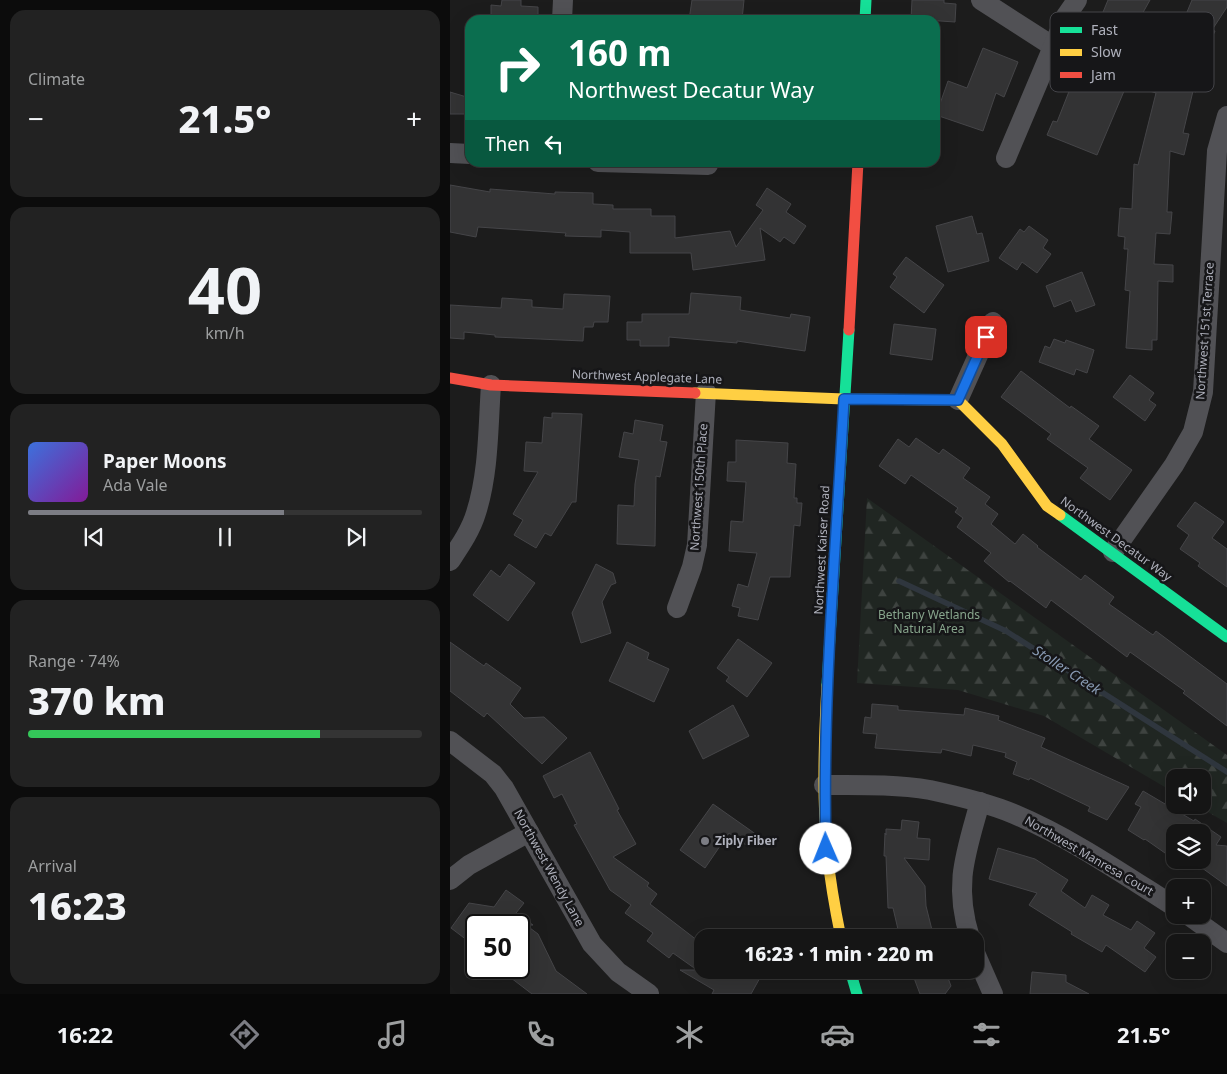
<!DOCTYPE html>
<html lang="en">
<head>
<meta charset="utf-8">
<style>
  body { margin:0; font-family:"Noto Sans",sans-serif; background:#222; color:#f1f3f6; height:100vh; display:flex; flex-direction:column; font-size:19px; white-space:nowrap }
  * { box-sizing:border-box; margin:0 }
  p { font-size:16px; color:#9d9fa0 }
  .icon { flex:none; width:28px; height:28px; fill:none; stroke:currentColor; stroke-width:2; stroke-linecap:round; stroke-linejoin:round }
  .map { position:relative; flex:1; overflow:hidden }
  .drawer { display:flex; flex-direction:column; gap:10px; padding:10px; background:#0c0c0c; width:450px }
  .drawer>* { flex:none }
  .top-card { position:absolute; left:15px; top:15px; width:475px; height:152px; border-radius:15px; box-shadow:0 5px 20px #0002,0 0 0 1px #343434; background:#0b6e4f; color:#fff; overflow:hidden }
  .buttons { position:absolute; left:716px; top:769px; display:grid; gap:10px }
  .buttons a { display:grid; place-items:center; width:45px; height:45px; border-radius:10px; background:#151515; box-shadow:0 5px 20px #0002,0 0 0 1px #343434; font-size:25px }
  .speed { position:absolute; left:15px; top:914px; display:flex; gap:10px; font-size:25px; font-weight:700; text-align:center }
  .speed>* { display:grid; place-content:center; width:65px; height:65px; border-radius:50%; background:#151515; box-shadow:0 5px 20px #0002,0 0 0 1px #343434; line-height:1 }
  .speed .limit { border:2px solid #111; border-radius:8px; background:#fff; color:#111 }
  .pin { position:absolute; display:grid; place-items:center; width:42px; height:42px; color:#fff; margin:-21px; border-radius:10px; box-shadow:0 2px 8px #0006 }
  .me { position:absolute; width:55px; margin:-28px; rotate:359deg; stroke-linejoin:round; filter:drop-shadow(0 0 4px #0008) }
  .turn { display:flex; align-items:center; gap:18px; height:105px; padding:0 20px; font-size:22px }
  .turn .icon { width:65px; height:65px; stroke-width:2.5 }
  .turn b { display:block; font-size:35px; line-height:42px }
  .then { display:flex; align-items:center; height:48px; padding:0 20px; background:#0003; gap:10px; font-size:19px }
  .big { font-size:38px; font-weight:800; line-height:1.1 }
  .drawer .widget { flex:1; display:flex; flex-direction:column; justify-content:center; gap:8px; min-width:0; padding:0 18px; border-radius:15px; background:#222 }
  .drawer .dial { align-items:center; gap:0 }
  .dial b { font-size:65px; line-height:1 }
  .song { display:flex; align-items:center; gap:15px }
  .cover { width:60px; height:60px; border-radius:8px; background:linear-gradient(135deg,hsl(220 70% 55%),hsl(290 70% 35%)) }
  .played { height:5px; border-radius:2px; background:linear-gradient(90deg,#7c7d84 65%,#343434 65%) }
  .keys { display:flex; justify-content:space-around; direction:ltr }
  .heat { display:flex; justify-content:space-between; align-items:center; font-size:28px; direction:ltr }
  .charge { height:8px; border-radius:4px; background:linear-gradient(90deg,#34c759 74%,#343434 0) }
  .trip { position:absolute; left:244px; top:929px; width:290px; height:50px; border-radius:15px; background:#151515; box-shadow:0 5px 20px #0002,0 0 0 1px #343434; font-weight:800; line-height:50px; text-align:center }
  .tab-bar { display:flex; height:80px; justify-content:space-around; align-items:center; background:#080808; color:#9d9fa0 }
  .tab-bar .icon { width:35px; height:35px }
  .tab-bar .on { color:#7c7d84 }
  .tab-bar b { font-size:22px; color:#f1f3f6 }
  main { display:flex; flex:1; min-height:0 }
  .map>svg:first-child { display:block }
  .forest { fill:url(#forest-firs) }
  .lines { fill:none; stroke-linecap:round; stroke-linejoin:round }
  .stream { stroke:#2f363e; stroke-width:5.5 }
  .building { fill:#333334; stroke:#454548 }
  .street { stroke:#515155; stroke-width:20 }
  .fast { stroke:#16e098; stroke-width:11 }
  .slow { stroke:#ffcf43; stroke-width:11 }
  .jam { stroke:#f24e42; stroke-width:11 }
  .route-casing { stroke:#114b97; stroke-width:12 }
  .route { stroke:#1a73e8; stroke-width:9 }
  .poi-dot { fill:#7c7d84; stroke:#161618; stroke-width:2 }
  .labels { text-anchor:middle; stroke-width:5; stroke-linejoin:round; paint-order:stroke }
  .street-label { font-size:12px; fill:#afb1bc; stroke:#161618 }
  .park-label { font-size:12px; fill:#87a58c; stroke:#161618 }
  .poi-label { font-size:12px; font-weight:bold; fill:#afb1bc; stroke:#161618; text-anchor:start }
  .water-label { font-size:14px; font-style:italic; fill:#899bb4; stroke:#161618 }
  .key { fill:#161618; stroke:#444449; stroke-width:1 }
  .key-label { font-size:14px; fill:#afb1bc }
</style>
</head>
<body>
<main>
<section class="drawer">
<div class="widget"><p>Climate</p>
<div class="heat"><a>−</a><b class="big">21.5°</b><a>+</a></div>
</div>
<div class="widget dial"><b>40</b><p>km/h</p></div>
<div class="widget">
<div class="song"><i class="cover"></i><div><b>Paper Moons</b><p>Ada Vale</p></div></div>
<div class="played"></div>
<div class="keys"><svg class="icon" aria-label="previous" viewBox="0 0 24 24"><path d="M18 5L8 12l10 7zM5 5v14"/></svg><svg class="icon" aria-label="pause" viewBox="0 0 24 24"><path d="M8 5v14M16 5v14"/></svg><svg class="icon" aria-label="next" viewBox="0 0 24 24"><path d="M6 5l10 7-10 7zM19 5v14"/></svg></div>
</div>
<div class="widget"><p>Range · 74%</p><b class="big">370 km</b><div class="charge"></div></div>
<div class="widget"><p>Arrival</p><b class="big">16:23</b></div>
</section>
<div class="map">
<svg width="777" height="994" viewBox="0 0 777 994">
  <defs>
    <pattern id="forest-firs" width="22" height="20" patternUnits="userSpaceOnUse" patternTransform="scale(1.25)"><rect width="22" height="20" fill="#202622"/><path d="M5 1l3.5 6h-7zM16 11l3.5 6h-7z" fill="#3e4340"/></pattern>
  </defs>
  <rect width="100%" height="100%" fill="#1c1c1c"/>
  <path class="forest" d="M417,498L777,755V823L746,805H752V778H725V793L594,716L508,690L407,683Z"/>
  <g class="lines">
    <path class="stream" d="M449,581L556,631L777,772"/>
  </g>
  <g class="building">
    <path d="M52,0H71V6L88,7V20H41V5L51,6Z"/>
    <path d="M242,0H294L292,20H239Z"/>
    <path d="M462,0H494V3L506,4L505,22L461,19Z"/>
    <path d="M658,0H700L686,25L725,41L742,0H777V7L762,30L765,31L759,44H760L746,92L743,91L733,133L739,134L734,155L720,151L717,212H722L720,234L706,233L704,264L723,265V282L708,281L707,340H702V350L676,348L680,291L675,290L678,249H674L675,237L668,236L670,208L682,209L684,164L688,165L706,93L677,84L647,155L597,135L603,121L607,122L620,89L617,88L629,57L634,58Z"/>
    <path d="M533,48L568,62L554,97L546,93L533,131L486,115L498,81L517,88Z"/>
    <path d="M0,92L20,98V114H0Z"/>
    <path d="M0,185L40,192V189L105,194V192L143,193V204L163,205V209H201V216H225V238L280,231L286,247L313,210L306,205L317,188L341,204L336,212L356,226L344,244L334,237L330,242L310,228L315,260L243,270L241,253H180V232L151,230V237L115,236L116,233L28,227L26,237L0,232Z"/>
    <path d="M522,216L527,234L532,233L539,261L498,272L486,226Z"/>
    <path d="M579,226L598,240L593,248L601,254L587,273L572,262L567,270L549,258L570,229L574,232Z"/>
    <path d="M456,257L494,285L474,313L440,287L447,277L443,274Z"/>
    <path d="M632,272L645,305L626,312L621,300L604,307L596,286Z"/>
    <path d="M241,293L291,297L290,310L340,318L341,314L360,317L355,351L287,341V343L219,337V346H190V340H177V322H192V314H239Z"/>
    <path d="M114,294L160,296L158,322H144L143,327H134L133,341L45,337V335L14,332V339L0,338V305L51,308L52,298L82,300V307L113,309Z"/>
    <path d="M444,324L486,329L482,360L440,354Z"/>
    <path d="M604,339L615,343L616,340L644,350L637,373L626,369L624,375L589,362L595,346L600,348Z"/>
    <path d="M571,371L620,408L621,406L649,426L639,439L682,470L660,500L630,478L638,468L597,439L601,434L551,397Z"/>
    <path d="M680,375L704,393L699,400L706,405L695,421L663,397Z"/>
    <path d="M102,413L132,414L126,502H122L101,536L95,533L86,548L64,535L73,520L63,514L88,472L74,471L76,442L92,443L94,417L102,418Z"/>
    <path d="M185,420L213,425L210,441L217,442L210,477L206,476L205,546L167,544L168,505L184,506L185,484L189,460L169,457L174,432L183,434Z"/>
    <path d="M466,438L489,454L493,449L520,468L513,478L540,497L535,504L548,514L541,524L565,544L573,534L588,546L587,547L631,580L635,575L664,597L659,604L703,635L706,631L777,684V726L733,693L735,691L680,652L677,657L601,600L596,608L560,581L559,582L534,561L541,553L507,527L513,518L505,512L508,508L461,475L455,484L429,466L448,439L459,447Z"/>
    <path d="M286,440L338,443L337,463L346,464L344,498H347V503H352L350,526L344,525L340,577H320L308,620L288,616L290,608L282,606L288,584L298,587L307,553L279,551L281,521L293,522L296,482L277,481L278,462H286Z"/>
    <path d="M745,502L774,522L762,538L777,549V587L748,566L750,563L730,549L739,535L727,526Z"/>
    <path d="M59,564L85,583L58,621L23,595L41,570L50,577Z"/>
    <path d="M146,564L163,573L166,583L161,585L152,602L161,633L131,643L122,613Z"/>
    <path d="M288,639L322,663L297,697L276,681L279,677L267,668Z"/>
    <path d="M0,642L34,666L36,663L71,688L60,704L74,718L94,717L117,738L92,764L37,713L34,717L0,691Z"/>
    <path d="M177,642L199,653L197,659L219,669L204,702L159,681Z"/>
    <path d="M422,704L448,706V710L514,715L515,708L549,716L548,720L595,738L591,747L679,787L657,820L638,811L640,807L580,778L579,780L563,774L567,762L555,757L556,753L523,745L521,756L492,749L491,753L425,748L427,734L413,733L415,717L421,718Z"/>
    <path d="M283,705L299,736L253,759L239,731Z"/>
    <path d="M140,752L169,809L167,810L186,844L163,857L199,883L197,886L207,894L200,904L252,944V970H299L311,976L301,994H262L264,990L230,970H247L223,953L219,958L197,941L203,933L175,913L181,905L160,890L124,825L127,824L112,794L104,798L93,776Z"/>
    <path d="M693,791L744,821L745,819L771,837L766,845L777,846V886L741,860H752V832H725V860L695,839L694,840L678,830L691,807L685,804Z"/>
    <path d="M263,804L307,835L299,847L279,833L255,868L230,850Z"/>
    <path d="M452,820L469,822L467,838L480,839L479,860L454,858L475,886L476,906L484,938H450L443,908H438L436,856H434L435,833L436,835V829L451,830Z"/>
    <path d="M548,848L585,859L618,880L611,891L635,908L642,895L659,905L653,915L681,930L687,921L705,933L694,948L706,957L695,972L656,945L652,952L621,934L622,932L579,905L587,893L539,879Z"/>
    <path d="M56,890L74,903L66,913L83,925H76L88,934L106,971L137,994H82L48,968H69V925H26V947L1,928L19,903L44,907Z"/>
    <path d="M485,970H495L501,986L495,994H470L464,978Z"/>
    <path d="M582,972L616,975V982L639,994H580Z"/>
  </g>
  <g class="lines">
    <g class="street">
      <path d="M531,0L604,47"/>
      <path d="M112,20L113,0"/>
      <path d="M0,153L20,154"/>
      <path d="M556,158L616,16L627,0"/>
      <path d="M148,162L258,165"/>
      <path d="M508,400L543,322"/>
      <path d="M663,552L724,465L743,432L753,392L767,151L777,116"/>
      <path d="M0,561C10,546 21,530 26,513C39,472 38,427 41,385"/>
      <path d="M227,608L242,567L247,545L256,392"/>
      <path d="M0,741L43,774L54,788L142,944L168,972L199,994"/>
      <path d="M374,785C409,785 446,784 480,790C508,796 538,803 564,814C621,838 673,874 725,907"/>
      <path d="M0,880L19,865L79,832"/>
      <path d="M738,915L777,943"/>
      <path d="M520,938C503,884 516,853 530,802"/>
      <path d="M525,953L543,994"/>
    </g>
    <g class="fast">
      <path d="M415,20L416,0"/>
      <path d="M610,515L777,637"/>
      <path d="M377,685L399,330"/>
      <path d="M400,970L407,994"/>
    </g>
    <g class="slow">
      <path d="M245,393L394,399L508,400L552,444L597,506L610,515"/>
      <path d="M377,685C374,740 372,795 377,851C380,880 385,909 391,938"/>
    </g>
    <g class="jam">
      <path d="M399,330L408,162"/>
      <path d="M0,378L41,385L245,393"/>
    </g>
  </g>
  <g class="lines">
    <g class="route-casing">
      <path id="route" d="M376,849C372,699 386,549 394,399L508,400L536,337"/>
    </g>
    <use href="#route" class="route"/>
  </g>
  <circle class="poi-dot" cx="255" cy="841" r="5"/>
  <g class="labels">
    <g class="street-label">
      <text transform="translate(755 331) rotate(-86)" y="4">Northwest 151st Terrace</text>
      <text transform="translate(197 377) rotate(2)" y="4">Northwest Applegate Lane</text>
      <text transform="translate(249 487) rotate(-86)" y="4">Northwest 150th Place</text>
      <text transform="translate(666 539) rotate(36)" y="4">Northwest Decatur Way</text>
      <text transform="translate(372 550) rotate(-87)" y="4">Northwest Kaiser Road</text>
      <text transform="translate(639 856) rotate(30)" y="4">Northwest Manresa Court</text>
      <text transform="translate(99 868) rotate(61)" y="4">Northwest Wendy Lane</text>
    </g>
    <g class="park-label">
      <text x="479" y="619">Bethany Wetlands<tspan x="479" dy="14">Natural Area</tspan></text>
    </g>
    <g class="poi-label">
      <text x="265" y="845">Ziply Fiber</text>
    </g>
    <g class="water-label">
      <text transform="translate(617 670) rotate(33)" y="5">Stoller Creek</text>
    </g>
  </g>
  <rect x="600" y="12" width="164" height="80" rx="8" class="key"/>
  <rect x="610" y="27" width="22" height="6" fill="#16e098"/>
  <rect x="610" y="49" width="22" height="7" fill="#ffcf43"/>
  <rect x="610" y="72" width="22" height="6" fill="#f24e42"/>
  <g class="key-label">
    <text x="641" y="35">Fast</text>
    <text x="641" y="57">Slow</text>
    <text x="641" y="80">Jam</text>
  </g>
</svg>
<div class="buttons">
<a><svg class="icon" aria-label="sound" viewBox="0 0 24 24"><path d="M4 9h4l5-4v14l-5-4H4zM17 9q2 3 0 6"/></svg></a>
<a><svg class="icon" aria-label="layers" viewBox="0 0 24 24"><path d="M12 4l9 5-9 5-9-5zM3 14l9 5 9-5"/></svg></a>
<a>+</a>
<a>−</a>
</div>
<div class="speed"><div class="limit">50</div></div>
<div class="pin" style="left:536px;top:337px;background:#d93025"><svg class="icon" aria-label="arrive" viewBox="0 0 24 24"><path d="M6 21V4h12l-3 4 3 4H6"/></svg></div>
<svg class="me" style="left:376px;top:849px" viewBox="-20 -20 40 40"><circle r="19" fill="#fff"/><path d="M0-13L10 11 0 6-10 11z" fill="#1a73e8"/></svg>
<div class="trip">16:23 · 1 min · 220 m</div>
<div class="top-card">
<div class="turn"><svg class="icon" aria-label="right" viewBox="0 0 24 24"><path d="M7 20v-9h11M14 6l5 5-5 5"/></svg><div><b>160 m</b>Northwest Decatur Way</div></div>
<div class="then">Then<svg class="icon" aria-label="left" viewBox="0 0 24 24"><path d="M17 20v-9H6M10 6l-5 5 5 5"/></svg></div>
</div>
</div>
</main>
<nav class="tab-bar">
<b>16:22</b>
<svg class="icon on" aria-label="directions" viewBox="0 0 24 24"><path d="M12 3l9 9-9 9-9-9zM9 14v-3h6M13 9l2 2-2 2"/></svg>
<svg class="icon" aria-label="music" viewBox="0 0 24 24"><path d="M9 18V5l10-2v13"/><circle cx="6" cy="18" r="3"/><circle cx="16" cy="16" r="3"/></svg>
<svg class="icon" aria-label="phone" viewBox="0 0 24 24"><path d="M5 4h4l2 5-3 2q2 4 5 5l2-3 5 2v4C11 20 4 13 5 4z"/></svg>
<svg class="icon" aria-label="climate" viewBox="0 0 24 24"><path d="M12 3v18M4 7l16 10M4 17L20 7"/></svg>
<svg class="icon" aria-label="car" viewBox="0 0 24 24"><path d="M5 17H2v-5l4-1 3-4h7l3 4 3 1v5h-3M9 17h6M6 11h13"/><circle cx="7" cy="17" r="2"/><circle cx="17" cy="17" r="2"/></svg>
<svg class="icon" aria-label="filters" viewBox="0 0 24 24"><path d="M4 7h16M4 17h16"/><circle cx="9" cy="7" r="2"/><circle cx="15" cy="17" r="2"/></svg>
<b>21.5°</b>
</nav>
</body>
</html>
